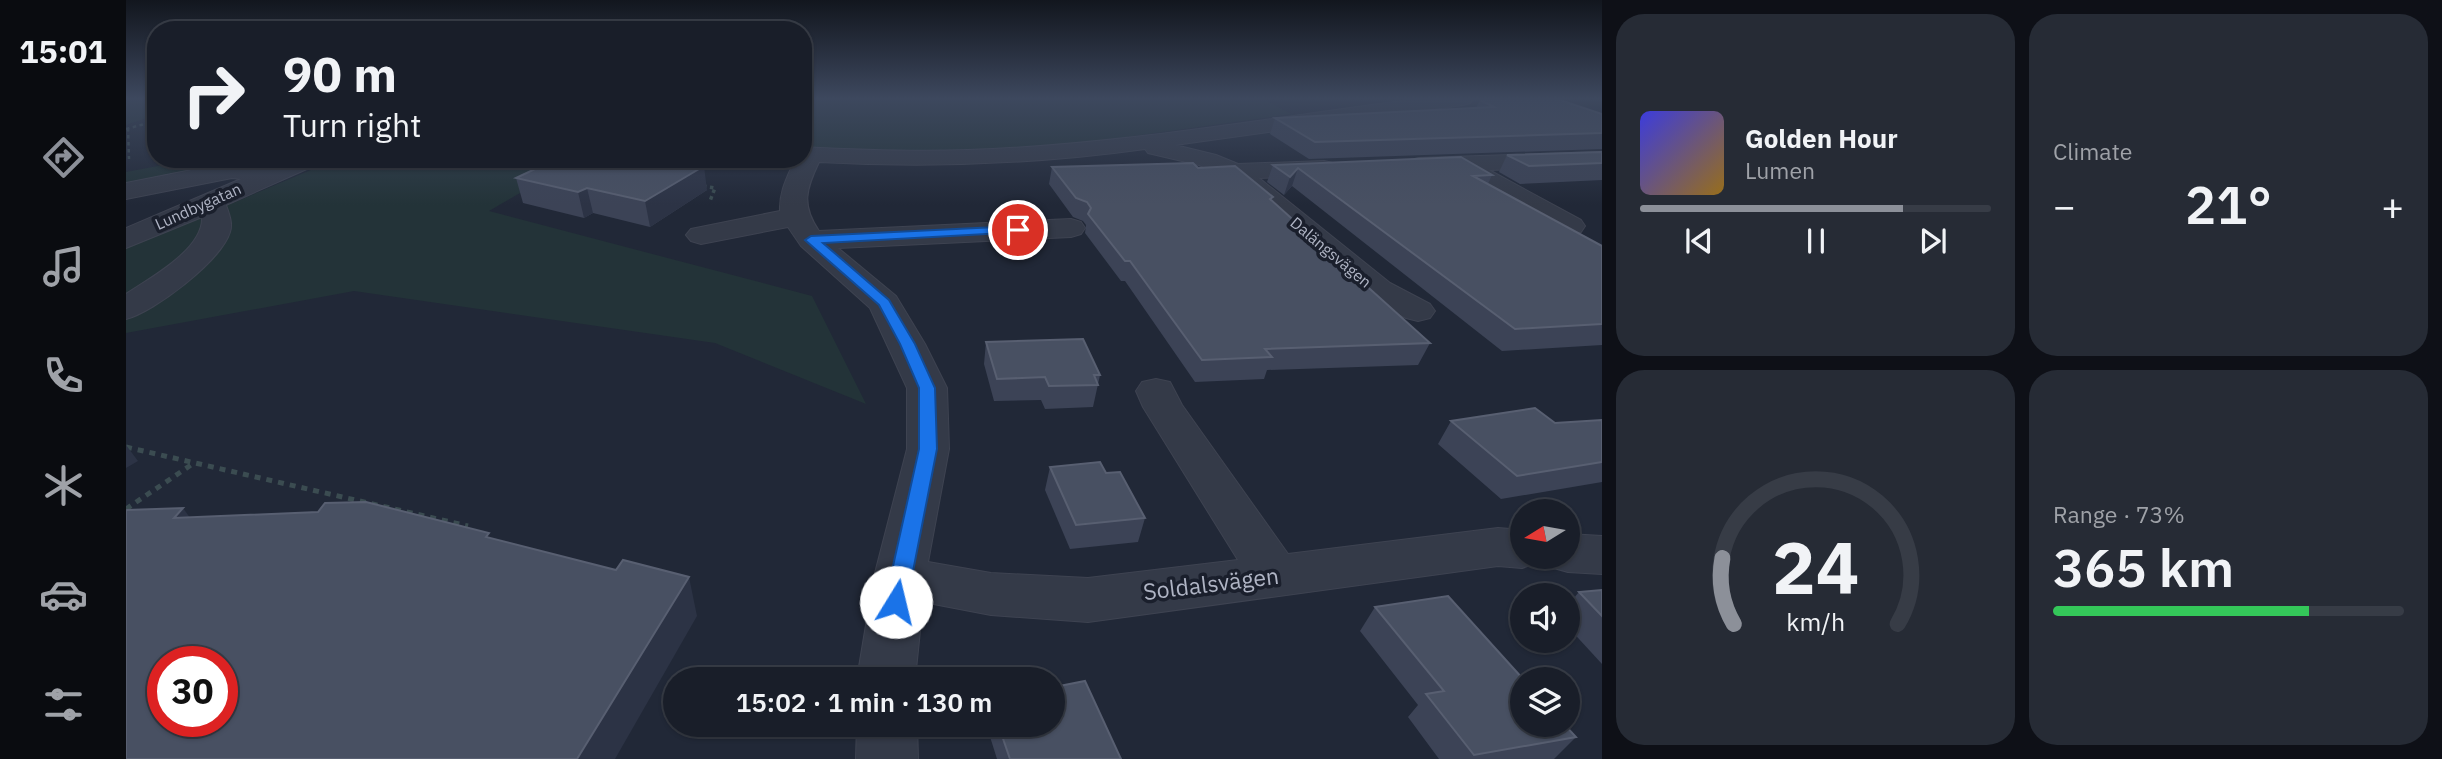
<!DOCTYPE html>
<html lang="en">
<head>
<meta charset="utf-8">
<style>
  body { margin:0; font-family:"IBM Plex Sans",sans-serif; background:#262b35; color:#f1f3f6; height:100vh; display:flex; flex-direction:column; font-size:26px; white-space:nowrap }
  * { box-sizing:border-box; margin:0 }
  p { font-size:23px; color:#9fa2a8 }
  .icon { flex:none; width:38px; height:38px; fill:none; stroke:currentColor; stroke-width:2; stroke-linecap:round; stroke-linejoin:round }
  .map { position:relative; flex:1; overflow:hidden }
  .side { display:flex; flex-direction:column; gap:14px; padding:14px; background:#0e1017; width:840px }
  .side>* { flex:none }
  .guide { position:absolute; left:21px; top:21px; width:665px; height:147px; border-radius:28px; box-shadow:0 2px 5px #0004,0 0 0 2px #373c46; background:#191e29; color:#f1f3f6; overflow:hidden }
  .needle { width:46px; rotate:259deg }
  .fabs { position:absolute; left:1384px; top:499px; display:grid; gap:14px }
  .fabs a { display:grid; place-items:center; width:70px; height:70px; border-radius:50%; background:#191e29; box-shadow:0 2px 5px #0004,0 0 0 2px #373c46; font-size:35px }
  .speed { position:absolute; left:21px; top:646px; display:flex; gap:14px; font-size:35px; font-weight:700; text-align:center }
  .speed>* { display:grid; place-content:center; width:91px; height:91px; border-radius:50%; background:#191e29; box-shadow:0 2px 5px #0004,0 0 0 2px #373c46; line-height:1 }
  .speed .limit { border:10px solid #d22; background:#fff; color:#111 }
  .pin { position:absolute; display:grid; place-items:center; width:60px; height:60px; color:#fff; margin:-30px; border:4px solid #fff; border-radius:50%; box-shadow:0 2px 7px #0007 }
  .me { position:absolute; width:77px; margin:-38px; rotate:9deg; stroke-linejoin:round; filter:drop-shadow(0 0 5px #0008) }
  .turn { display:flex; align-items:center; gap:24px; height:147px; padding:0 21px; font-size:32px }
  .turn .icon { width:91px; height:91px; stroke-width:2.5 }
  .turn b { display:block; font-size:49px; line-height:60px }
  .big { font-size:52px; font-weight:600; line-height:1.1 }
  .side .tile { flex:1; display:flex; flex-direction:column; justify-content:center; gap:10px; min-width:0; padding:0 24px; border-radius:28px; background:#262b35 }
  .side .dial { align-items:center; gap:0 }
  .dial svg { height:182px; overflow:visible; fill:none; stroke:#373c46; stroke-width:7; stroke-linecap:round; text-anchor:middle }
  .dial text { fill:#f1f3f6; stroke:none }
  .song { display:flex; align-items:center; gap:21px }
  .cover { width:84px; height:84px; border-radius:10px; background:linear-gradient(135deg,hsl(240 70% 55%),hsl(40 70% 35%)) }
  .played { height:7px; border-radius:4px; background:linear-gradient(90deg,#8c9099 75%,#373c46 75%) }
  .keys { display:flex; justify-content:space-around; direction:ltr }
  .heat { display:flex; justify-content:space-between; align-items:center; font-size:38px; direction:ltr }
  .charge { height:10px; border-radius:5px; background:linear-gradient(90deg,#34c759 73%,#373c46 0) }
  .side .tiles { flex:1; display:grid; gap:14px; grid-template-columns:repeat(2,1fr) }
  .trip { position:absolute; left:537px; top:667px; width:402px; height:70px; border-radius:35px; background:#191e29; box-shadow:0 2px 5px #0004,0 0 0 2px #373c46; font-weight:600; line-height:70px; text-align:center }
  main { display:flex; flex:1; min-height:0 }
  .dock { display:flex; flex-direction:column; width:126px; justify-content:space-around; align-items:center; background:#0a0c10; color:#9fa2a8 }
  .dock .icon { width:49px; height:49px }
  .dock .active { color:#8c9099 }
  .dock b { font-size:32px; color:#f1f3f6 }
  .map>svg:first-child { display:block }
  .green { fill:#233338 }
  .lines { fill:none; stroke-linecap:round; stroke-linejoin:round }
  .minor-casing { stroke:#3e4351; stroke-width:2 }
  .path-far2 { stroke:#3b4c51; stroke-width:2.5; stroke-dasharray:3.5 3.5; stroke-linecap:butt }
  .path-far1 { stroke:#3b4c51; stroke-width:3.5; stroke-dasharray:3.5 3.5; stroke-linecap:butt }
  .path { stroke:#3b4c51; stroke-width:5; stroke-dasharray:6 6; stroke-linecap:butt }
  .minor { fill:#343a48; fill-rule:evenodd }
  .wall { fill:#3c4356 }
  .shaded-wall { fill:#2c3345 }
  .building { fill:#485062; stroke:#585f71; stroke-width:2; fill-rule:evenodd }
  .route { fill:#1a73e8; stroke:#114b97; stroke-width:2 }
  .labels { text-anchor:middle; stroke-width:7; stroke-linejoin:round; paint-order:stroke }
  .far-street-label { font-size:16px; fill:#afb4c4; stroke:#1a1f2c }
  .near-street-label { font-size:23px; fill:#afb4c4; stroke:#1a1f2c }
</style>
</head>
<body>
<main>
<nav class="dock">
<b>15:01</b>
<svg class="icon active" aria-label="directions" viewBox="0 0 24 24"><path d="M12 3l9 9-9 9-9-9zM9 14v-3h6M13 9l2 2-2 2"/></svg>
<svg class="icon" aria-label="music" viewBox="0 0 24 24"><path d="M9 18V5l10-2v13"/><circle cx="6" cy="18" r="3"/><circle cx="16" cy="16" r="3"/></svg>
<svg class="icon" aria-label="phone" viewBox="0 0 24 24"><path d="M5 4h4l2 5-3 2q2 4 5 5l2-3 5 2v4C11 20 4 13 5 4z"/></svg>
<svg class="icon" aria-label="climate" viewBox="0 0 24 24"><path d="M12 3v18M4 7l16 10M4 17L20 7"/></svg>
<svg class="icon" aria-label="car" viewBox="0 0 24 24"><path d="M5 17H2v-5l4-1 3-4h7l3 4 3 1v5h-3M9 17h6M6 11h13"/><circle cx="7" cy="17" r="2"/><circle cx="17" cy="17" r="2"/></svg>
<svg class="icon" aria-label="filters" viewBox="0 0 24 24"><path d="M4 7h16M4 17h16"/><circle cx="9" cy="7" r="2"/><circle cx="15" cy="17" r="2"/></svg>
</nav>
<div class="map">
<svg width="1476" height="759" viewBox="0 0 1476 759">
  <rect width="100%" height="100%" fill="#212837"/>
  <g class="green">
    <path d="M0,99H19L23,117L0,125Z"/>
    <path d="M677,99H1137L1165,114L957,143L834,152L687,149L677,148Z"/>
    <path d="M69,159H84L86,167L0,184V172Z"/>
    <path d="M211,159H452L363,211L686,296L740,404L589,343L228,291L0,333V248Z"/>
  </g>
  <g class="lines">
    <g class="minor-casing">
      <g id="minor">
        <path d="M1291,99H1347L1344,103L1337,105L1049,145L1090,155L1112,164L1198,161L1207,163L1210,168L1207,173L1198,175L1133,178L1264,283L1304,304L1309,311L1304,318L1292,321L1280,318L1240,297L1100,177L1073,165L1022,153L1019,149C911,164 802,168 693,162C680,189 675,205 693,231L945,219L955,222L959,228L955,234L945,237L712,248L770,296L799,344L821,388L823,449L802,562L865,573L962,578L1112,560L1017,407L1010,391L1016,382L1030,379L1044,382L1056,405L1162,554L1372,528L1396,530V556H1417L1413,562L1396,568L1372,566L962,622L865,615L797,602L789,679H731L748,577L781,449V388L744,308L675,246L662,227L575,244L565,241L560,235L565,229L654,211C653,191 662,176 669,159H677V147C732,150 787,152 842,150C993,145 1142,118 1291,99Z"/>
        <path d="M1476,152V166L1363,170L1455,220L1459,226L1455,232L1445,235L1435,232L1328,171L1284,170L1281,165L1284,160L1293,158Z"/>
        <path d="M162,159H195L192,164L100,205C103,214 107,223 104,232C95,261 28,312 0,319V294C24,278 78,249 76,217L0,248V228L115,179L106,178L0,199V183L106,162L134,168L136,170Z"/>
        <path d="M1442,534L1476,536V574L1442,572L1424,567L1419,556H1442Z"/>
        <path d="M731,724H791L792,759H730Z"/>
      </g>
    </g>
    <g class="path-far2">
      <path d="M2,128L3,159"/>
      <path d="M0,129L30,121"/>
    </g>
    <path class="path-far1" d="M577,186L589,188L584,201"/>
    <g class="path">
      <path d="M0,447L342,526"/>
      <path d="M0,509L68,463"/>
    </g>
    <use href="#minor" class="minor"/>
  </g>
  <g class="wall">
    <path d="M1354,100L1476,114V149L1183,159L1144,134L1149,118L1350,108Z"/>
    <path d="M1476,152V180L1394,184L1373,172L1381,155Z"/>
    <path d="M1147,165L1366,175L1362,184L1476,246V345L1376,351L1166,186L1158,195L1141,182Z"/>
    <path d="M926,167L1072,168L1145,200L1304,343L1292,365L1141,370L1138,379L1069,382L999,281H995L959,233L960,225L957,221L947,217L923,184Z"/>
    <path d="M390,178L581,190L524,227L467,213L458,218L397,203Z"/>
    <path d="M860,342L974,375L967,407L919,409L915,400L868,401L858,364Z"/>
    <path d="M1476,420V482L1375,499L1312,444L1325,421L1429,423Z"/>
    <path d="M924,467L980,473L1019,518L1012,542L944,549L919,490Z"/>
    <path d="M1476,590V664L1442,627V605L1453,592Z"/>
    <path d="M1249,607L1450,737L1428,759H1313L1282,717L1292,705L1234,631Z"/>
    <path d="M860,724H928L995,759H871Z"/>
  </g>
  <g class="shaded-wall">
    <path d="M578,166L581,190L524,227L519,201Z"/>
    <path d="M1172,168L1166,186L1158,195L1164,177Z"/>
    <path d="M461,188L467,213L458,218L452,192Z"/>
    <path d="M0,445L12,461L0,468Z"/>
    <path d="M57,508L85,547L48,518Z"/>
    <path d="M563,577L571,616L489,759H451Z"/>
  </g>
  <g class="building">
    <path d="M1381,99H1431L1476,114V133L1189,142L1149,118L1368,107L1354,100Z"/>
    <path d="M1476,152V163L1403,166L1381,155Z"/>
    <path d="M1335,157L1366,175L1347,176L1476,246V324L1389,329L1172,168L1164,177L1147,165Z"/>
    <path d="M430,159H545L578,166L519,201L461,188L452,192L390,178Z"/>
    <path d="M1067,163L1072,168L1109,166L1147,197L1144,199L1304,343L1139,349L1146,357L1076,360L1004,261H999L962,214L965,208L961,202L950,198L926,167Z"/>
    <path d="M957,339L974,375H968L972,385L923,386L919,377L871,379L860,342Z"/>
    <path d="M1409,408L1429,423L1476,420V462L1391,476L1325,421Z"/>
    <path d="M974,462L980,473L994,472L1019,518L950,525L924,467Z"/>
    <path d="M240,502L363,533L360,537L490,570L497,560L563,577L451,759H0V511L1,510L57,508L48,518L192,512L199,503ZM37,662H96V721H37Z"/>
    <path d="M1476,590V616L1453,592Z"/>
    <path d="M1322,596L1397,679L1396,724H1438L1450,737L1348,755L1300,694L1318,691L1249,607Z"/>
    <path d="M959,681L995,759H884L872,724H928V687Z"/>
  </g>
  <linearGradient id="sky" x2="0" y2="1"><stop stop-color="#12161e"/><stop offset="0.48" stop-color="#3d485e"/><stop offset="1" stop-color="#3d485e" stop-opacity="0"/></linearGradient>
  <rect width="1476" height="205" fill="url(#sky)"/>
  <path class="route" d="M892,226L898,230L896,232L697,243L763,300L789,344L809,388L811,449L781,602L778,609L770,611L762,609L759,602L793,449V388L774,344L753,305L679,240L685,236Z"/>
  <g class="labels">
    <g class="far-street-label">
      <text transform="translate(72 206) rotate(-24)" y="6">Lundbygatan</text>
      <text transform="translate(1205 252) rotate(40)" y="6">Dalängsvägen</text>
    </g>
    <g class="near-street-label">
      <text transform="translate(1085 584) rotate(-7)" y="8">Soldalsvägen</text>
    </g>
  </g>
</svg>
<div class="fabs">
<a><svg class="needle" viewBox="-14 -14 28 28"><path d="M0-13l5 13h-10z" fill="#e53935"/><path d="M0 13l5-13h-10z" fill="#9fa2a8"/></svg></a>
<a><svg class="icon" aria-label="sound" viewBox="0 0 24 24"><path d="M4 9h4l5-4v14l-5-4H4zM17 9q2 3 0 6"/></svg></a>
<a><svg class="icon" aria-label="layers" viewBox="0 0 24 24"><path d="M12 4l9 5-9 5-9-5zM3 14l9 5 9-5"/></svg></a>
</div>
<div class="speed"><div class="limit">30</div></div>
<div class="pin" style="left:892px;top:230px;background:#d93025"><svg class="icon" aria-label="arrive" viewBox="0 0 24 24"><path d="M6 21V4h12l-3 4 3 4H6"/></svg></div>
<svg class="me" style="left:770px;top:602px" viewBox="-20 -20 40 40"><circle r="19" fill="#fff"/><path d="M0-13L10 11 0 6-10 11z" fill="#1a73e8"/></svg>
<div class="trip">15:02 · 1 min · 130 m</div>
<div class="guide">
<div class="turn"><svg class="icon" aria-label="right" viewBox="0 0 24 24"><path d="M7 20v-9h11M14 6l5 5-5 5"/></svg><div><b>90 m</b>Turn right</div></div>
</div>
</div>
<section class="side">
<div class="tiles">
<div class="tile">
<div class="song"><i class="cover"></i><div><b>Golden Hour</b><p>Lumen</p></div></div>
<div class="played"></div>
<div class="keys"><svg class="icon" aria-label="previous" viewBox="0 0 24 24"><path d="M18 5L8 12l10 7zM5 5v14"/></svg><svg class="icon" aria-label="pause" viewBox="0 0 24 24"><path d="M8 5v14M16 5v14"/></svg><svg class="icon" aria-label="next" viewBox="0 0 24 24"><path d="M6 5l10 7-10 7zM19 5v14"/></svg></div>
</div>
<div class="tile"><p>Climate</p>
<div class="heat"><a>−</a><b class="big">21°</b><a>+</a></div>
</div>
<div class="tile dial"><svg viewBox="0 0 100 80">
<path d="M14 69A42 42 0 1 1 86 69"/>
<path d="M14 69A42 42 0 0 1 9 40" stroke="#8c9099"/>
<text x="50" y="56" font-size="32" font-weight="700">24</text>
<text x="50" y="72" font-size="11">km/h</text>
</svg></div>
<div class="tile"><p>Range · 73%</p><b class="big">365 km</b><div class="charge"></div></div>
</div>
</section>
</main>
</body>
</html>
